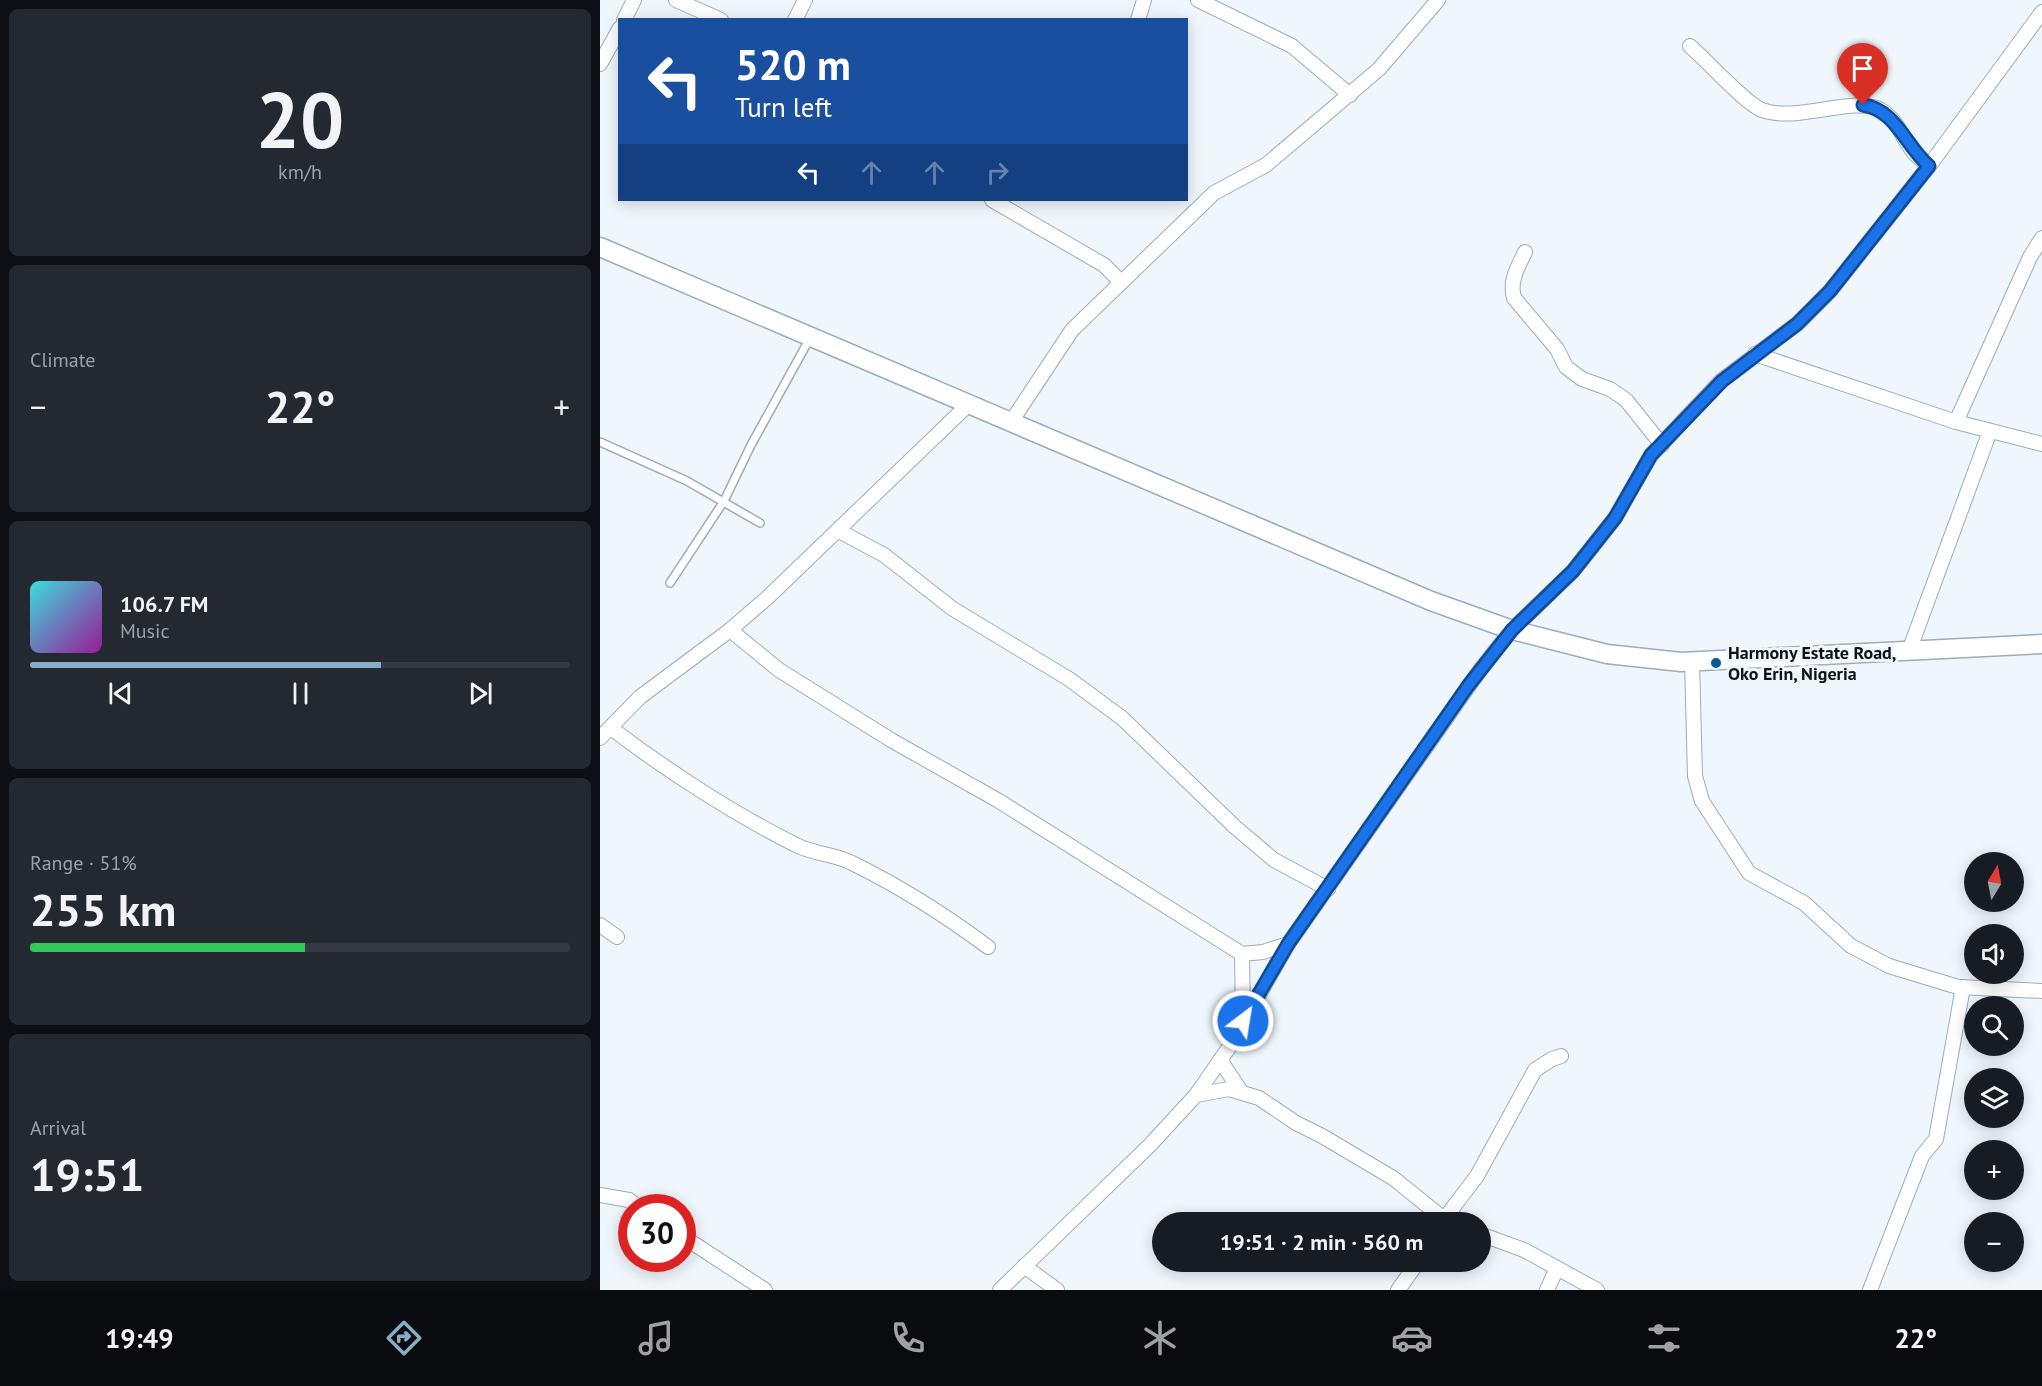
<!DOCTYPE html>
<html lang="en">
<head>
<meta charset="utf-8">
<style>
  body { margin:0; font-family:"PT Sans",sans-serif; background:#242831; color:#f1f3f6; height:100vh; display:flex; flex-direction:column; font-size:22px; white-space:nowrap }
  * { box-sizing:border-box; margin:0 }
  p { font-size:20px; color:#9ea1a6 }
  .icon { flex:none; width:33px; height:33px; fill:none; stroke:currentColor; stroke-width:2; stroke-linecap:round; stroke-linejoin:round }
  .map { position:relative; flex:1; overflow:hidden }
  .sheet { display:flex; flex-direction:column; gap:9px; padding:9px; background:#0d0f14; width:600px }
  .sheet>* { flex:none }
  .banner { position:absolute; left:18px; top:18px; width:570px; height:183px; border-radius:0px; box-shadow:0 3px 15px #0003; background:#1a4fa0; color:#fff; overflow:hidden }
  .needle { width:39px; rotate:10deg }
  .controls { position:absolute; left:1364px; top:852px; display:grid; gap:12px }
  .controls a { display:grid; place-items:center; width:60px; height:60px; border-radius:50%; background:#171b24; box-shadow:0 3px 15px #0003; font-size:30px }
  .speed { position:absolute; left:18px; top:1194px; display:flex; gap:12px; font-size:30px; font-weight:700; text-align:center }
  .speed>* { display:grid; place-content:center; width:78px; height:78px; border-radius:50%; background:#171b24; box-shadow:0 3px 15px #0003; line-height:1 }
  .speed .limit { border:9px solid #d22; background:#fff; color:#111 }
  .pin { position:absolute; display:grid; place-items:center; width:51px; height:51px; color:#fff; margin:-62px -26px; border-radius:50% 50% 50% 0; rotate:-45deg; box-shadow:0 0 6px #0007 }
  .pin .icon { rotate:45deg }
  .me { position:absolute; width:66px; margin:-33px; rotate:31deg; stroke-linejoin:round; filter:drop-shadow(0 0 4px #0008) }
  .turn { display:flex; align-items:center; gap:21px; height:126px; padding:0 18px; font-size:27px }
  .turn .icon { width:78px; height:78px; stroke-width:2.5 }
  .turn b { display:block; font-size:42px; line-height:51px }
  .lanes { display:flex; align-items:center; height:57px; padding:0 18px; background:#0003; justify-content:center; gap:30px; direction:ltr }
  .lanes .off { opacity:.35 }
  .big { font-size:45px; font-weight:600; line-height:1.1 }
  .sheet .widget { flex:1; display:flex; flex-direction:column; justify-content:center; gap:9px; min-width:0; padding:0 21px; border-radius:9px; background:#242831 }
  .sheet .dial { align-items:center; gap:0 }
  .dial b { font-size:78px; line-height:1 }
  .song { display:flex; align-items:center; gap:18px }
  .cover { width:72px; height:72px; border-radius:9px; background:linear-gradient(135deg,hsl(180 70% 55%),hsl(300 70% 35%)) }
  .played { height:6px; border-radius:3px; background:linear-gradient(90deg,#86afc7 65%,#363941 65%) }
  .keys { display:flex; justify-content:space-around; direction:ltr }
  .heat { display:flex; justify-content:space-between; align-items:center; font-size:33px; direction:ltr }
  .charge { height:9px; border-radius:4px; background:linear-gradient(90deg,#34c759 51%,#363941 0) }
  .trip { position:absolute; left:552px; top:1212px; width:339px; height:60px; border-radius:30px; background:#171b24; box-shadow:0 3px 15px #0003; font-weight:600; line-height:60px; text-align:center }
  .tabs { display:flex; height:96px; justify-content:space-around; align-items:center; background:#090b0e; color:#9ea1a6 }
  .tabs .icon { width:42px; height:42px }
  .tabs .active { color:#86afc7 }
  .tabs b { font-size:27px; color:#f1f3f6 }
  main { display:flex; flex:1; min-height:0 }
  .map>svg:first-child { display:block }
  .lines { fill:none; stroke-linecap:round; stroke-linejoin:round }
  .service-casing { stroke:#9bacba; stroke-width:10 }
  .minor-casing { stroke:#9bacba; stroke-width:16 }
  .tertiary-casing { stroke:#9bacba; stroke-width:21 }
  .service { stroke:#fff; stroke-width:7 }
  .minor { stroke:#fff; stroke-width:14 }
  .tertiary { stroke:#fff; stroke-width:18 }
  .route-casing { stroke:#114b97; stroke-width:15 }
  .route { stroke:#1a73e8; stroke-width:10 }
  .poi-dot { fill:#045c8d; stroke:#eff7fd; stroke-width:2 }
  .labels { text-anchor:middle; stroke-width:6; stroke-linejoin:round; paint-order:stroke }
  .poi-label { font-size:18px; font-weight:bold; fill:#0d1318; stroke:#eff7fd; text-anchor:start }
</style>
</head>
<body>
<main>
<section class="sheet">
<div class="widget dial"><b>20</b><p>km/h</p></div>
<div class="widget"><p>Climate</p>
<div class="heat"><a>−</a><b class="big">22°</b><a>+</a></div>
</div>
<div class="widget">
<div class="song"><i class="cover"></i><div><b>106.7 FM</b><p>Music</p></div></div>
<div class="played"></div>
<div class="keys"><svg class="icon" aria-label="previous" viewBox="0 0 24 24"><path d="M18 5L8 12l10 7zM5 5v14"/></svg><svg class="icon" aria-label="pause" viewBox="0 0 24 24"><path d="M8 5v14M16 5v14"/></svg><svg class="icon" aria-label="next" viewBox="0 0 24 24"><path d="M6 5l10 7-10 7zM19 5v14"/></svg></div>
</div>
<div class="widget"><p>Range · 51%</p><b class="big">255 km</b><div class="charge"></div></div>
<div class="widget"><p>Arrival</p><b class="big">19:51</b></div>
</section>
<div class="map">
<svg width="1442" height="1290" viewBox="0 0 1442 1290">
  <rect width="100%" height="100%" fill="#eff7fd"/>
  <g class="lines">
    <g class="service-casing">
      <g id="service">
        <path d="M0,442L87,481L160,523"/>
        <path d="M70,583L124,501L151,445L210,338"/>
      </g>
    </g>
    <g class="minor-casing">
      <g id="minor">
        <path d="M76,0L121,20"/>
        <path d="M598,0L692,46L750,95"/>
        <path d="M24,20L34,0"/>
        <path d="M195,20L205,0"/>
        <path d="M538,20L544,0"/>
        <path d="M1090,46C1106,60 1146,104 1162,110C1198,123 1254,95 1281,110C1296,119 1302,136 1312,150C1316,156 1323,161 1329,166"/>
        <path d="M0,64L20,28"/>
        <path d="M392,200L504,265L521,282"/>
        <path d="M925,252C918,267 909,281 914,298L957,349L966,367L982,379L1010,389L1026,400L1062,445"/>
        <path d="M1155,354L1356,422L1442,444"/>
        <path d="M411,422L472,330L614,193L666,165L779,69L838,0"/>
        <path d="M1356,422L1430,257L1442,238"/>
        <path d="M239,531L284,555L353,609L469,679L522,718L635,827L674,860L728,889"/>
        <path d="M130,630L179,670L291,740L399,801L642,954L663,952L688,944"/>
        <path d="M1309,651L1390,431"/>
        <path d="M1092,661L1095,776L1102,801L1149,873L1204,903L1251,946L1289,966L1358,987L1442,991"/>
        <path d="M11,728C66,770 134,814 196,845C213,854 235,854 252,863C301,887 345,915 388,947"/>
        <path d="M0,738L40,697L130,630L167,598L369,404"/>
        <path d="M0,925L17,937"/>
        <path d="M642,954L643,1017"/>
        <path d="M620,1060L640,1090"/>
        <path d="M596,1095L629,1089L659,1098L696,1123L722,1136L793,1178L844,1219L853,1222"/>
        <path d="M0,1195L29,1200L39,1208"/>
        <path d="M842,1222L877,1176L935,1070L952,1059L961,1056"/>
        <path d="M880,1234L924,1250L997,1290"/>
        <path d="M82,1236L165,1290"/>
        <path d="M424,1266L457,1290"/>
        <path d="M400,1290L550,1145L596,1095L630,1046L688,944L880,670L912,630L973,571L1015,518L1051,455L1121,381L1197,324L1230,291L1329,166L1442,12"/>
        <path d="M798,1290L818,1262"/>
        <path d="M947,1290L957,1268"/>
        <path d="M1270,1290L1322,1156L1336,1139L1363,987"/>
      </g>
    </g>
    <g class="tertiary-casing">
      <path id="tertiary" d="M0,247L831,601L912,630L1007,654L1081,662L1442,644"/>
    </g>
    <use href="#service" class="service"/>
    <use href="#minor" class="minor"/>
    <use href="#tertiary" class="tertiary"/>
  </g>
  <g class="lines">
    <g class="route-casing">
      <path id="route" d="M643,1021L688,944L868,686L912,630L973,571L1015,518L1051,455L1122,381L1197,324L1230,291L1329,166C1305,145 1296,110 1263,105"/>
    </g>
    <use href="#route" class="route"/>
  </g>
  <circle class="poi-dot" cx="1116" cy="663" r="6"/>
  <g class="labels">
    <g class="poi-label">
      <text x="1128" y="659">Harmony Estate Road,<tspan x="1128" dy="21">Oko Erin, Nigeria</tspan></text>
    </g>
  </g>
</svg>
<div class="controls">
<a><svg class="needle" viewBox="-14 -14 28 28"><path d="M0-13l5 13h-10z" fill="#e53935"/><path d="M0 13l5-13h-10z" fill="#9ea1a6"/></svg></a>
<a><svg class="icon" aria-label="sound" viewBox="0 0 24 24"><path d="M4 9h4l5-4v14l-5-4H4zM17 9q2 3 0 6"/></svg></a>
<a><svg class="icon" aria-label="search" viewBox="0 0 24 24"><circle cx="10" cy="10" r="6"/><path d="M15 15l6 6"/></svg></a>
<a><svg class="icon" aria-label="layers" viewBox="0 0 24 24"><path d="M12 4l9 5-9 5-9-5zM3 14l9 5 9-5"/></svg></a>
<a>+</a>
<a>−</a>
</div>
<div class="speed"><div class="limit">30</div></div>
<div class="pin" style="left:1263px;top:105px;background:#d93025"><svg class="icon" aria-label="arrive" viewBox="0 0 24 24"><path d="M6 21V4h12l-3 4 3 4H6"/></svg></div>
<svg class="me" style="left:643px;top:1021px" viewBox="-20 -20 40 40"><circle r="17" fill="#1a73e8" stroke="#fff" stroke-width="3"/><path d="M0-11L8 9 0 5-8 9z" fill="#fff"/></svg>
<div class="trip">19:51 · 2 min · 560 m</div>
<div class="banner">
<div class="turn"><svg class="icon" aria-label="left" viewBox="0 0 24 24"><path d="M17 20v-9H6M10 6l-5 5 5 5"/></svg><div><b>520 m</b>Turn left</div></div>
<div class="lanes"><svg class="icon" aria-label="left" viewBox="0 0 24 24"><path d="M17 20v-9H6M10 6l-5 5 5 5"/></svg><svg class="icon off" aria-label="ahead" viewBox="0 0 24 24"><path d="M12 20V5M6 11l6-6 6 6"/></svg><svg class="icon off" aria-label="ahead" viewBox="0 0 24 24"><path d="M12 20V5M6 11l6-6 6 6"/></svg><svg class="icon off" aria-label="right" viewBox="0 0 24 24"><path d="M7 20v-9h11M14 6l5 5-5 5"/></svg></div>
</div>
</div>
</main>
<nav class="tabs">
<b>19:49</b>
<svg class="icon active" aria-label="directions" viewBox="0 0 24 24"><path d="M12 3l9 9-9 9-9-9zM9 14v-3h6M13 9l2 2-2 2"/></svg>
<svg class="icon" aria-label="music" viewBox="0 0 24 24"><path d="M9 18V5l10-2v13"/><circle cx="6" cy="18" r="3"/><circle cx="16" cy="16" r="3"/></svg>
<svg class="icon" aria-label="phone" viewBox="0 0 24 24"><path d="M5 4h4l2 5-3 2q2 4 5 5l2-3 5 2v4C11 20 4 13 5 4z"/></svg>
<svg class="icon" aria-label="climate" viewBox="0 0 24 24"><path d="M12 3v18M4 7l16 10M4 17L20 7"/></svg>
<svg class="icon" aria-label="car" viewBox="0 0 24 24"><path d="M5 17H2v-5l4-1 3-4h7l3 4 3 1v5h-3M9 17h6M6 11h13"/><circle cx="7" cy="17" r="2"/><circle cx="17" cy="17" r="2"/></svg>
<svg class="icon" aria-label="filters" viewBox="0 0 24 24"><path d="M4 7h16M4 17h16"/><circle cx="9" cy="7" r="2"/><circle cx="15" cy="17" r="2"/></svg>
<b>22°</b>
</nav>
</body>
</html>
